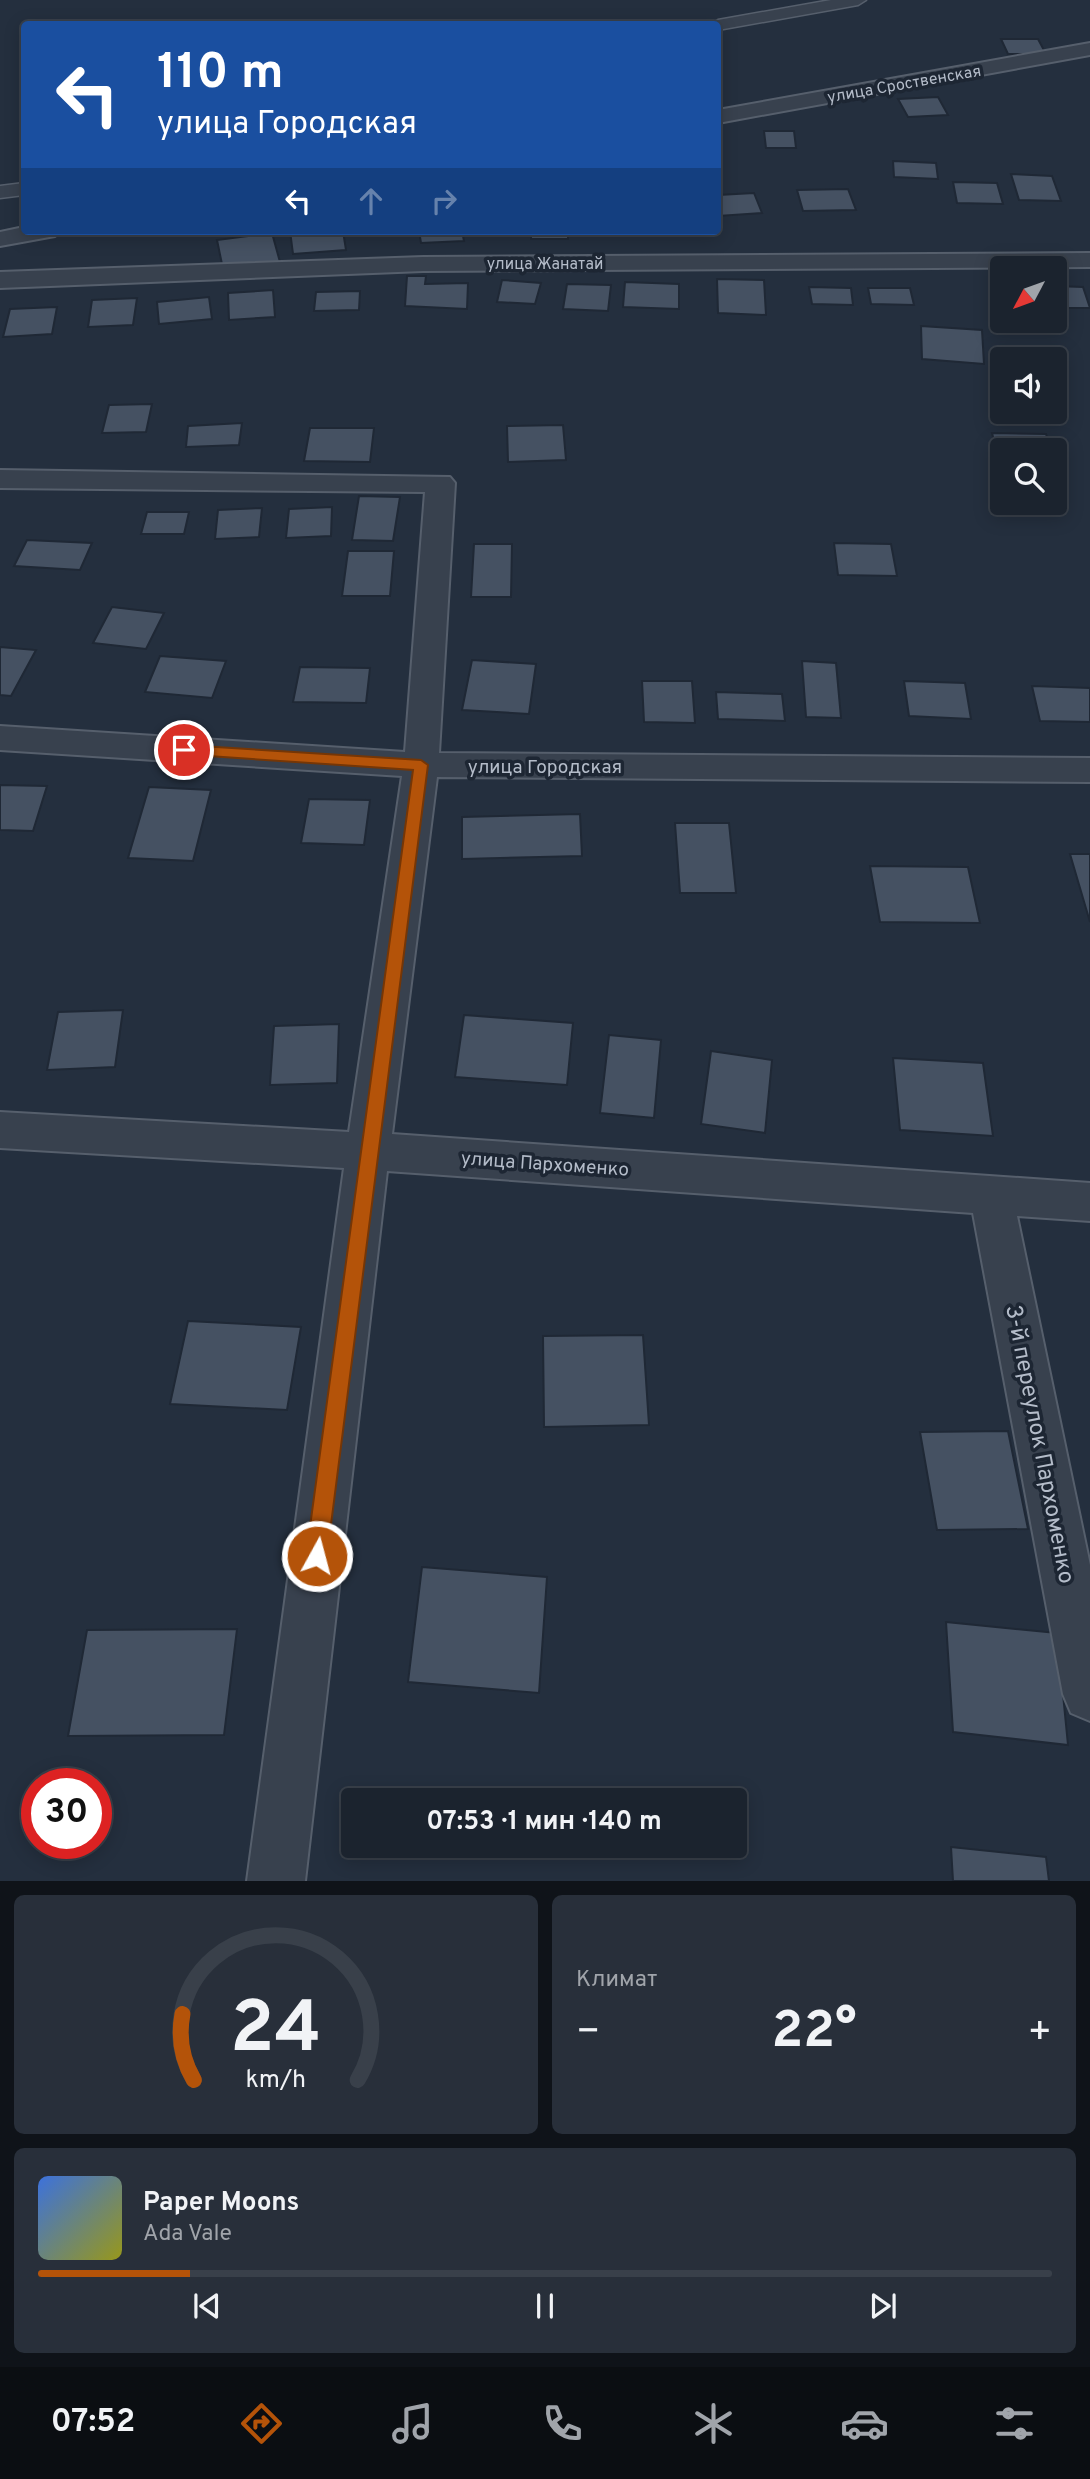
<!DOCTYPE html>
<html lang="ru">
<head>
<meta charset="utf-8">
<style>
  body { margin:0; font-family:Overpass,sans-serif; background:#282f3a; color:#f1f3f6; height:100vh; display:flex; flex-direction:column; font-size:26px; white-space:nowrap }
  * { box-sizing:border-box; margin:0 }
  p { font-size:23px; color:#a0a4aa }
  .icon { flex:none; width:38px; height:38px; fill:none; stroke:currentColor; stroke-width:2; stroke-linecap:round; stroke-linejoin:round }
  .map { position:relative; height:1881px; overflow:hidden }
  .side { display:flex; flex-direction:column; gap:14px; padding:14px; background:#0f1319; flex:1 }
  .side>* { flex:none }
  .hud { position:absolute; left:21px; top:21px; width:700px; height:214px; border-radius:7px; box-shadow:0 4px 18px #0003,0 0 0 2px #39404a; background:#1a4fa0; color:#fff; overflow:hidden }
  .needle { width:46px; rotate:229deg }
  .tools { position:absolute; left:990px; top:256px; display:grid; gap:14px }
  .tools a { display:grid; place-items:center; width:77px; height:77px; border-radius:7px; background:#1b232e; box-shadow:0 4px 18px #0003,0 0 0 2px #39404a; font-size:35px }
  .speed { position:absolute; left:21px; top:1768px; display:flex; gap:14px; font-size:35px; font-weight:700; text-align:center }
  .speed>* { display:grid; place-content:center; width:91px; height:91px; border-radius:50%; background:#1b232e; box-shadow:0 4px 18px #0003,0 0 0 2px #39404a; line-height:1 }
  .speed .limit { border:10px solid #d22; background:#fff; color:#111 }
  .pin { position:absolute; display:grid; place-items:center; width:60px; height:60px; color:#fff; margin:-30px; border:4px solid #fff; border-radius:50%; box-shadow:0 2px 7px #0007 }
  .me { position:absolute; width:77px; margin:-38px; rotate:7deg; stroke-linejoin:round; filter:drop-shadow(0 0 5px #0008) }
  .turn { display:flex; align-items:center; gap:24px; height:147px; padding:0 21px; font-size:32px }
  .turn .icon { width:91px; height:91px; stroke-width:2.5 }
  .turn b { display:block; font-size:49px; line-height:60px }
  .lanes { display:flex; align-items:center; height:66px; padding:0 21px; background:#0003; justify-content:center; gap:35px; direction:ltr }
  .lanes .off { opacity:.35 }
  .big { font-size:52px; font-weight:700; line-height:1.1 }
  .side .card { flex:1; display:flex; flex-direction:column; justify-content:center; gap:10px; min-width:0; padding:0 24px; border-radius:10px; background:#282f3a }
  .side .dial { align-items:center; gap:0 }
  .dial svg { height:182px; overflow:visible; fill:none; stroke:#39404a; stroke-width:7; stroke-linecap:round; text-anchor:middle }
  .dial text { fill:#f1f3f6; stroke:none }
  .song { display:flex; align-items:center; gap:21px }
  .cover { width:84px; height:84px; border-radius:10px; background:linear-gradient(135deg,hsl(220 70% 55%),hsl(60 70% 35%)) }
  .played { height:7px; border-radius:4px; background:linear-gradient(90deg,#b45309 15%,#39404a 15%) }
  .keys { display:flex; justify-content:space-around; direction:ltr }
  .heat { display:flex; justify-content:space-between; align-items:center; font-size:38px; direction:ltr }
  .side .tiles { flex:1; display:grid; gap:14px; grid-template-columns:1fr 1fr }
  .card:last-child { grid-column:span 2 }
  .trip { position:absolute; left:341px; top:1788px; width:406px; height:70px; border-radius:7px; background:#1b232e; box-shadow:0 4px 18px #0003,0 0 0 2px #39404a; font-weight:700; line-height:70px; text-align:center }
  .tabs { display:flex; height:112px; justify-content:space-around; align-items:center; background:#0b0e12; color:#a0a4aa }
  .tabs .icon { width:49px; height:49px }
  .tabs .selected { color:#b45309 }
  .tabs b { font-size:32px; color:#f1f3f6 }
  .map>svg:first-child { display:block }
  .building { fill:#455162; stroke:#1f2835; stroke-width:2 }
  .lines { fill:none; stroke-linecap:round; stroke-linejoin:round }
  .lane-casing { stroke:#565f6c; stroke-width:3 }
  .street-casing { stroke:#565f6c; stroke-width:4 }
  .lane { fill:#38414e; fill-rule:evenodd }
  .street { fill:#38414e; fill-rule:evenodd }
  .route { fill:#b45309; stroke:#753606; stroke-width:2 }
  .labels { text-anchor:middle; stroke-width:7; stroke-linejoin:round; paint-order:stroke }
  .far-street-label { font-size:16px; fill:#b4bcc9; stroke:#1d2633 }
  .street-label { font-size:19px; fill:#b4bcc9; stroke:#1d2633 }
  .near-street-label { font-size:23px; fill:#b4bcc9; stroke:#1d2633 }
</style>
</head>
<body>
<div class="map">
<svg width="1090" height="1881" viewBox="0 0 1090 1881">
  <rect width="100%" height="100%" fill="#242f3e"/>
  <g class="building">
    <path d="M1001,39H1038L1046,54H1008Z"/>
    <path d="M938,97L948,115L908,117L898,99Z"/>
    <path d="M764,131H794L796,148H766Z"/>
    <path d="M893,161L936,163L938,179L894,177Z"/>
    <path d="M1011,174L1052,176L1061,201L1019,200Z"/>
    <path d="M953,182L997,183L1003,204L957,203Z"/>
    <path d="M848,189L856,210L803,211L797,190Z"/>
    <path d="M754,193L762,213L718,216V195Z"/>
    <path d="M290,231H343L346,250L293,254Z"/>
    <path d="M419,231H462L464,241L421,243Z"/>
    <rect x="531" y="231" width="37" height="8"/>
    <path d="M620,231H674L675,235H620Z"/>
    <path d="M272,233L280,262L223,269L217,240Z"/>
    <path d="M407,276H426L425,284L468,283L467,309L405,306Z"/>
    <path d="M717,279L764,280L766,315L718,313Z"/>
    <path d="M502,280L541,283L535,304L497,302Z"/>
    <path d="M625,282L679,284V309L623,307Z"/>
    <path d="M567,284L611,285L608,311L563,309Z"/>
    <path d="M1055,286L1083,287L1090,308H1055Z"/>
    <path d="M809,287L851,288L853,305L812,304Z"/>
    <path d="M868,288H910L914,305L871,304Z"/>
    <path d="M273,290L275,317L229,320L228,293Z"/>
    <path d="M360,291L359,310L314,311L316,292Z"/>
    <path d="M209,297L212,319L159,324L157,302Z"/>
    <path d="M137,298L133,325L88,327L92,300Z"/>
    <path d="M57,307L52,334L3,337L10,309Z"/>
    <path d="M921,326L982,330L984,364L922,359Z"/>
    <path d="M152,404L146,432L102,433L109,405Z"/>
    <path d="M242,423L239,445L186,447L188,426Z"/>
    <path d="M563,425L566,460L508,462L507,426Z"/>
    <path d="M310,428H374L370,462L304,461Z"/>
    <path d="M992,433L1046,434L1051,450H1003V460H999Z"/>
    <path d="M359,496L400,497L393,541L352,540Z"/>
    <path d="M332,507L331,536L286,538L289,509Z"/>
    <path d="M262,508L259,537L215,539L218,510Z"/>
    <path d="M147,512H189L184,534H141Z"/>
    <path d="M27,540L92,543L80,570L14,566Z"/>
    <path d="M834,543L891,544L897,576L838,575Z"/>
    <path d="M474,544H512L511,597H471Z"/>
    <path d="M348,551H394L390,596H342Z"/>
    <path d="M112,607L164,613L146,649L93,643Z"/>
    <path d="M0,647L36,650L11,696L0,695Z"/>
    <path d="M160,656L226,661L212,698L145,692Z"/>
    <path d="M472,660L536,664L529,714L462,710Z"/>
    <path d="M802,661L836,663L841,718L806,717Z"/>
    <path d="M300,667L370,668L366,703L293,702Z"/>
    <path d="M642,681H692L695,723L644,722Z"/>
    <path d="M904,681L965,683L971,719L909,716Z"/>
    <path d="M1032,686L1090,688V722L1040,721Z"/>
    <path d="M716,692L782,694L785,721L718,719Z"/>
    <path d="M0,785L47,786L33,831L0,830Z"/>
    <path d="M149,787L211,790L193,861L128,858Z"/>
    <path d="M309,799L370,800L364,845L301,843Z"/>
    <path d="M580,814L582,856L462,859V817Z"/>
    <path d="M675,823H729L736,893H680Z"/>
    <path d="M1070,854H1090V922Z"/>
    <path d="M870,866L968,867L980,923L880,922Z"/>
    <path d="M123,1010L115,1067L47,1070L58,1012Z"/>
    <path d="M464,1015L573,1023L567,1085L455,1077Z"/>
    <path d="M339,1024L337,1083L270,1085L274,1026Z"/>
    <path d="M609,1035L661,1040L654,1118L600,1113Z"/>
    <path d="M711,1051L772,1060L765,1133L701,1124Z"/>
    <path d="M893,1058L983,1063L993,1136L900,1130Z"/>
    <path d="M188,1321L301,1327L287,1410L170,1404Z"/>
    <path d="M643,1335L649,1425L544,1427L543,1336Z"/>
    <path d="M1008,1431L1028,1529L937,1530L920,1432Z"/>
    <path d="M422,1567L547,1577L539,1693L408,1682Z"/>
    <path d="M946,1622L1057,1633L1068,1745L953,1732Z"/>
    <path d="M237,1629L224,1735L68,1736L87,1630Z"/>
    <path d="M951,1847L1046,1857L1049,1881H953Z"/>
  </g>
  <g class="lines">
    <g class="lane-casing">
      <g id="lane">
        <path d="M831,0H866L858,5L718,30V24H710L718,20Z"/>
        <path d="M24,183V195L0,198V186Z"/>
      </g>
    </g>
    <g class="street-casing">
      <g id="street">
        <path d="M1090,43V55L718,123V110Z"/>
        <path d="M24,227V231H58L55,236L0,246V232Z"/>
        <path d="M1090,253V267L423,271L0,288V272L423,257Z"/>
        <path d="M0,470L450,477L455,483L439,753L1090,758V782L437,777L392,1134L1090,1183V1221L1017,1216L1090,1565V1721L1071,1713L1063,1694L973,1213L387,1171L305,1881H247L344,1168L0,1148V1112L349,1132L402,776L0,750V726L405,752L425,492L0,488Z"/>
      </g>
    </g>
    <use href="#lane" class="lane"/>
    <use href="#street" class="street"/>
  </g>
  <path class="route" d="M184,745L421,760L428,765L327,1556L324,1564L317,1567L309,1564L306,1556L413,770L179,754L177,750Z"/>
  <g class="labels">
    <g class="far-street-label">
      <text transform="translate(904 83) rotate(-10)" y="6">улица Сроственская</text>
      <text x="545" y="269">улица Жанатай</text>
    </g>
    <g class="street-label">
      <text x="545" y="773">улица Городская</text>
      <text transform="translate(545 1163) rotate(4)" y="7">улица Пархоменко</text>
    </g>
    <g class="near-street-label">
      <text transform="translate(1041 1444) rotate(79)" y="8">3-й переулок Пархоменко</text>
    </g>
  </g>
</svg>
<div class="tools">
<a><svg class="needle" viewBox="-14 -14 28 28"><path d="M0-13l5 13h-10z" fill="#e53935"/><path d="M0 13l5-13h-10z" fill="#a0a4aa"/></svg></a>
<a><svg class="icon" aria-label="sound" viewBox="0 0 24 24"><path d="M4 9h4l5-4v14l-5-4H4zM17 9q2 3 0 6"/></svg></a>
<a><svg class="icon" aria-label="search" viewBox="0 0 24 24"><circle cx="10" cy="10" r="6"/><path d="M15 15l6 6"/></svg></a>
</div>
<div class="speed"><div class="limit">30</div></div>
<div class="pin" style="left:184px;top:750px;background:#d93025"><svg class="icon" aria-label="arrive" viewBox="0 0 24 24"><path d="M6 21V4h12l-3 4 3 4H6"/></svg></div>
<svg class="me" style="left:317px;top:1556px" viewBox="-20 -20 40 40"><circle r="17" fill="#b45309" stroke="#fff" stroke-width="3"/><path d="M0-11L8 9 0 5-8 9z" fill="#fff"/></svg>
<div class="trip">07:53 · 1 мин · 140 m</div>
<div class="hud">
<div class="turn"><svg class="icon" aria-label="left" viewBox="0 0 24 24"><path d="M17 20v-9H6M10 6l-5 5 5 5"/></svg><div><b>110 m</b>улица Городская</div></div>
<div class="lanes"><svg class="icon" aria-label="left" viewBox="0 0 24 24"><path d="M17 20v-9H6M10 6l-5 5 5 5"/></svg><svg class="icon off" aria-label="ahead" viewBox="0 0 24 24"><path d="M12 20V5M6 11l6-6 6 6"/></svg><svg class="icon off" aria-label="right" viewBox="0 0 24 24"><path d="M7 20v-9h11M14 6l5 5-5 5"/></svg></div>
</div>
</div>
<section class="side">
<div class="tiles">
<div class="card dial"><svg viewBox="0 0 100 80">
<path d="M14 69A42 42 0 1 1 86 69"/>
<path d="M14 69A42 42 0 0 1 9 40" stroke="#b45309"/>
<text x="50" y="56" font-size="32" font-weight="700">24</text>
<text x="50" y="72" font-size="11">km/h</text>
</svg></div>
<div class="card"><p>Климат</p>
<div class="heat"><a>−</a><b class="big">22°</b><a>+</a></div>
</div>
<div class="card">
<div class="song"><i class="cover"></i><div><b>Paper Moons</b><p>Ada Vale</p></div></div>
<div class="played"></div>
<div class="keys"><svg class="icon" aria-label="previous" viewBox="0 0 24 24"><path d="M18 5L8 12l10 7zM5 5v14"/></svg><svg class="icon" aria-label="pause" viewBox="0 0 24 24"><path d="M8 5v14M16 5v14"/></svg><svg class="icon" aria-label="next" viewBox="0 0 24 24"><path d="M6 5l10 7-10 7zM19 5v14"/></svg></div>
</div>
</div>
</section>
<nav class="tabs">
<b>07:52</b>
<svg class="icon selected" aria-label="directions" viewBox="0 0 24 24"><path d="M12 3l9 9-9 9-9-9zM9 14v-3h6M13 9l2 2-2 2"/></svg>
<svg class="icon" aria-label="music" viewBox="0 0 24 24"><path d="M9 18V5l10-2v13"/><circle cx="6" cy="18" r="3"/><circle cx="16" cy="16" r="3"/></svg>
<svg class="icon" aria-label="phone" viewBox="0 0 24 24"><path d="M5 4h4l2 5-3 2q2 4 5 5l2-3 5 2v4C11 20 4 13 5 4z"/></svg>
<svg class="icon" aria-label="climate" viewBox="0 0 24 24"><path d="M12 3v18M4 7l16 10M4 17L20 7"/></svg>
<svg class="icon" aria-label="car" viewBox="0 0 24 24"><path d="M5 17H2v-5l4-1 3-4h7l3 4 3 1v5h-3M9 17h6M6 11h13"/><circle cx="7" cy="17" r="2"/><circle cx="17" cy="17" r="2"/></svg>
<svg class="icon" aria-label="filters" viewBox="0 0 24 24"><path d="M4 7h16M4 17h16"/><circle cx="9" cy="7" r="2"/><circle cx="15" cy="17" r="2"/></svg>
</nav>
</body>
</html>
